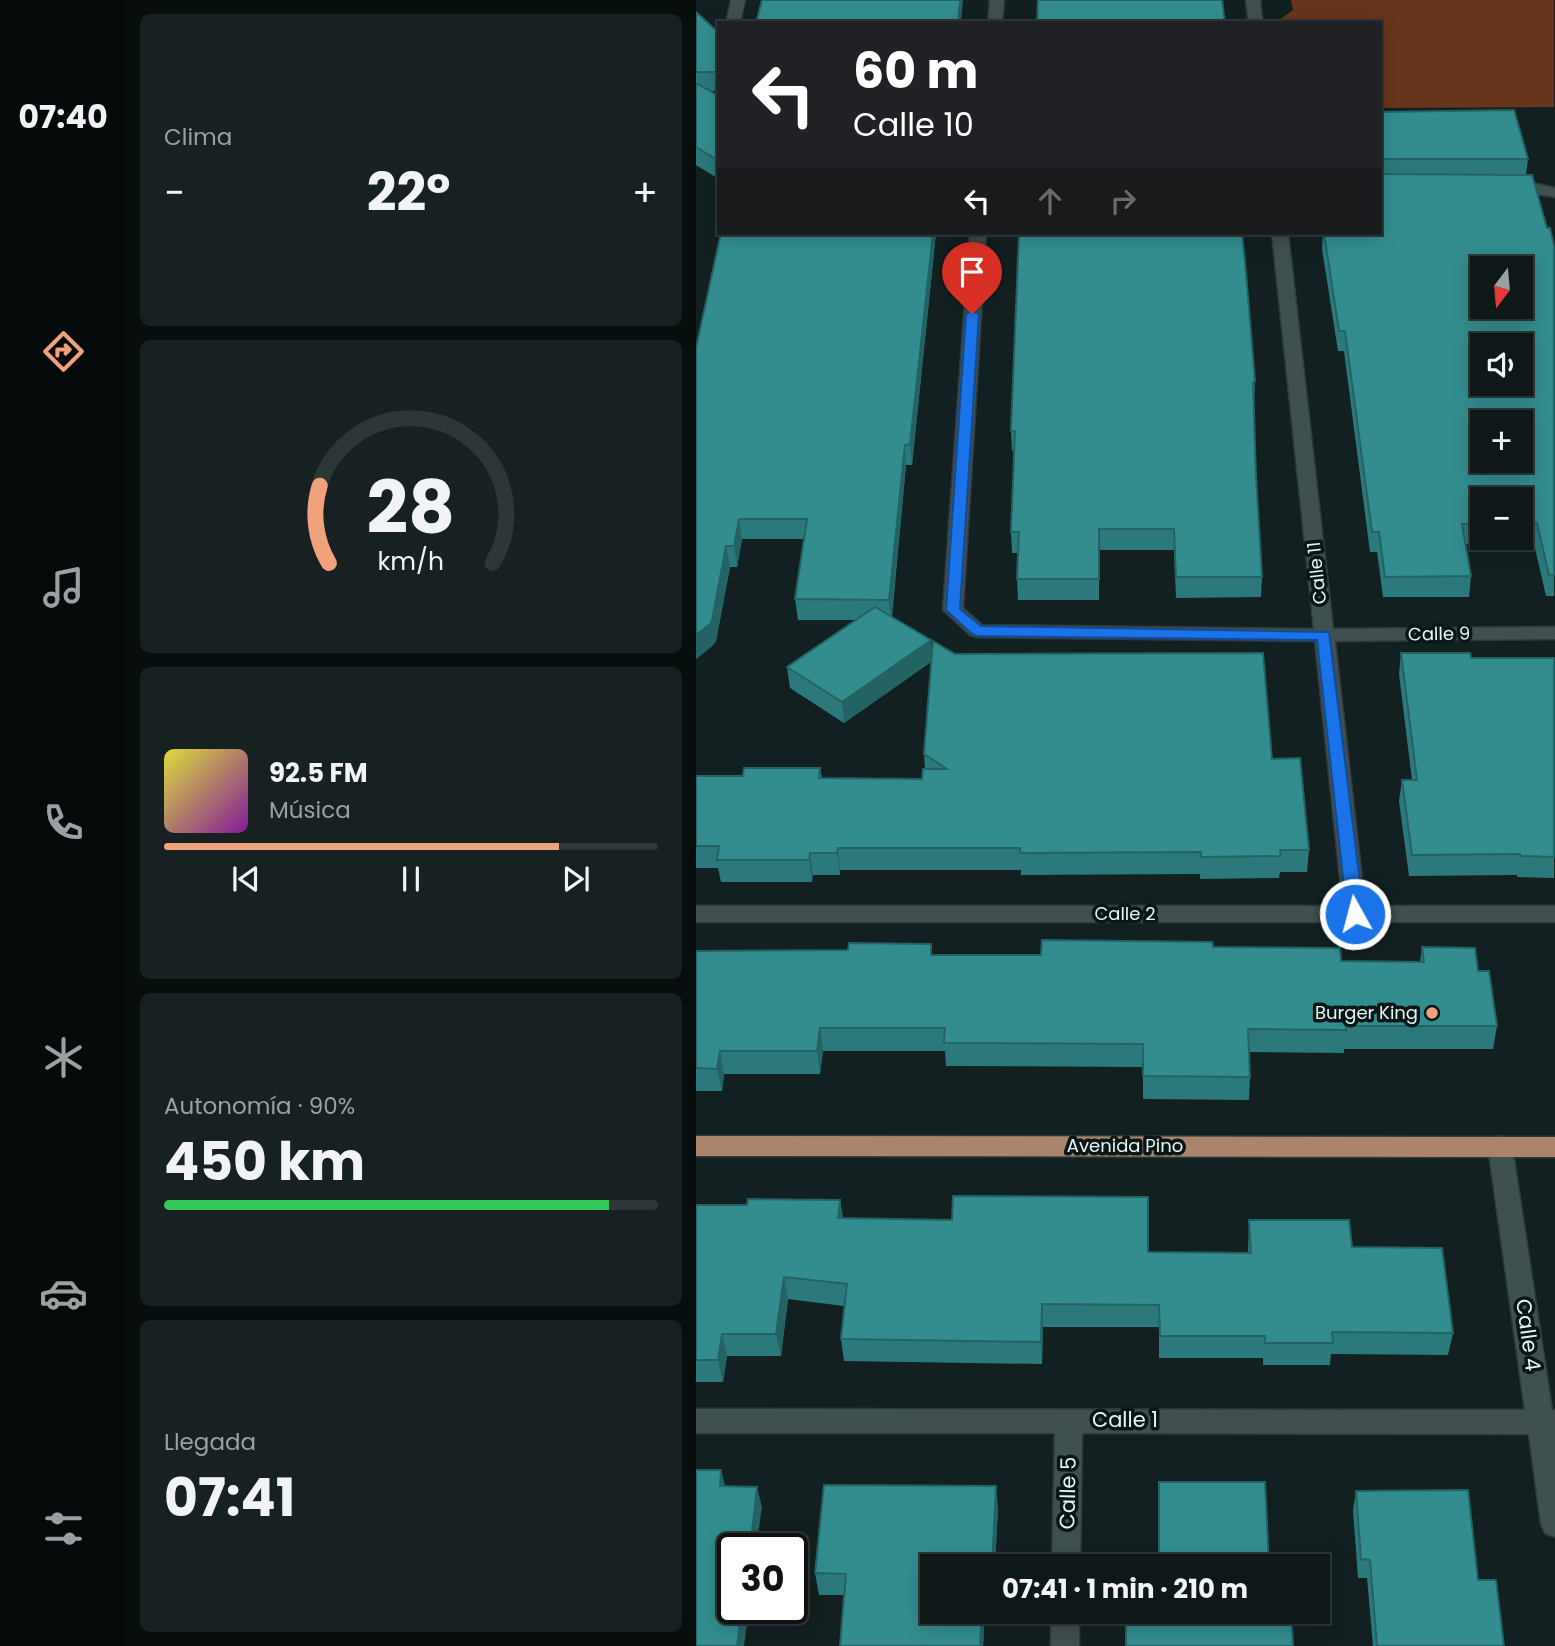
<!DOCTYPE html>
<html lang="es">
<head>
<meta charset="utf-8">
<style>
  body { margin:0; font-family:Poppins,sans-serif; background:#172122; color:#f1f3f6; height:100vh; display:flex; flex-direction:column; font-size:26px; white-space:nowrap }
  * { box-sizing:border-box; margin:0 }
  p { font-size:23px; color:#9ba0a2 }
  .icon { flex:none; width:38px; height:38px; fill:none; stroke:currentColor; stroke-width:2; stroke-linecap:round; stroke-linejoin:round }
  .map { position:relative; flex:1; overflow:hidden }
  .panel { display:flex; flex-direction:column; gap:14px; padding:14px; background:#080d0e; width:570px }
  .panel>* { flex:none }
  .hud { position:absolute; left:21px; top:21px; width:665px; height:214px; border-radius:0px; box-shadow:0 4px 18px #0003,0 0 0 2px #2e3738; background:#202124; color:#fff; overflow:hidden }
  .needle { width:46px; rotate:196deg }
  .tools { position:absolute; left:774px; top:256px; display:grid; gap:14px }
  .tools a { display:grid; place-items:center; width:63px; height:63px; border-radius:0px; background:#0e1819; box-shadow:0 4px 18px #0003,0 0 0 2px #2e3738; font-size:35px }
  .speed { position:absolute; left:21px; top:1533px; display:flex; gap:14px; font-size:35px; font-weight:700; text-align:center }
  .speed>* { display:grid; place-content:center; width:91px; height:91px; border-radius:50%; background:#0e1819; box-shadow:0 4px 18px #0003,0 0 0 2px #2e3738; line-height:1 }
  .speed .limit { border:4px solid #111; border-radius:10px; background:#fff; color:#111 }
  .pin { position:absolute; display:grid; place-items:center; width:60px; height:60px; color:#fff; margin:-72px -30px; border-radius:50% 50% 50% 0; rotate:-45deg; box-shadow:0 0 7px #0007 }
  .pin .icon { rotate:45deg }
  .me { position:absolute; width:77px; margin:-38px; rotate:353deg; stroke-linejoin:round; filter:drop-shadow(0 0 5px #0008) }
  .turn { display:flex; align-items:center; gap:24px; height:147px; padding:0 21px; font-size:32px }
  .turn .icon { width:91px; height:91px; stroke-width:2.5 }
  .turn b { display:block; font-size:49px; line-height:60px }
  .lanes { display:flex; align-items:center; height:66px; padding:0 21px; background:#0003; justify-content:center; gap:35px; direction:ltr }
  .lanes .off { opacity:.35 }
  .big { font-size:52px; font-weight:700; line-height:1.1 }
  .panel .card { flex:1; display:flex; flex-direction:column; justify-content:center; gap:10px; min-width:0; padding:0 24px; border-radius:10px; background:#172122 }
  .panel .dial { align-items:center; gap:0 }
  .dial svg { height:182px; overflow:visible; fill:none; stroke:#2e3738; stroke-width:7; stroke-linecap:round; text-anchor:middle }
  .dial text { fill:#f1f3f6; stroke:none }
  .song { display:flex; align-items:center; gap:21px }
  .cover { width:84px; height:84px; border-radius:10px; background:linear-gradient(135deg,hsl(60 70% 55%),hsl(290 70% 35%)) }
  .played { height:7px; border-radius:4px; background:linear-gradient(90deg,#f1a17b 80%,#2e3738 80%) }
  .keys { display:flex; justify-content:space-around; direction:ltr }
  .heat { display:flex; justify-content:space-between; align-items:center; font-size:38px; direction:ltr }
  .charge { height:10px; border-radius:5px; background:linear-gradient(90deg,#34c759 90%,#2e3738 0) }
  .trip { position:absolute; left:224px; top:1554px; width:410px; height:70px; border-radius:0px; background:#0e1819; box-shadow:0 4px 18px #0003,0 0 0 2px #2e3738; font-weight:700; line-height:70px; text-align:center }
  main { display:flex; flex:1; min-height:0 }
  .menu { display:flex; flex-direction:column; width:126px; justify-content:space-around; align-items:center; background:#060a0a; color:#9ba0a2 }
  .menu .icon { width:49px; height:49px }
  .menu .on { color:#f1a17b }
  .menu b { font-size:32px; color:#f1f3f6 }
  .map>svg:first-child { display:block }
  .green { fill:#67351b }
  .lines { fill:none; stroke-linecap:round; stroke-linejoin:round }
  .street-casing { stroke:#303939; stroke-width:3 }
  .primary-casing { stroke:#303939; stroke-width:3 }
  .street { fill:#404f4f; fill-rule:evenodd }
  .primary { fill:#ab846e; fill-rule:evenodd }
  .wall { fill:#2c797b; fill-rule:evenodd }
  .shaded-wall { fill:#246364 }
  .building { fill:#338d8f; stroke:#246364; stroke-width:2; fill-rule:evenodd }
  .route { fill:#1a73e8; stroke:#114b97; stroke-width:2 }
  .poi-dot { fill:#f1a17b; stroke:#091717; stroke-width:2.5 }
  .labels { text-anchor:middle; stroke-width:7; stroke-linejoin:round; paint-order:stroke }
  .street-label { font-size:18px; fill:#eaf3f3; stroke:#091717 }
  .poi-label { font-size:18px; fill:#eaf3f3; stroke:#091717; text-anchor:end }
  .near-street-label { font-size:21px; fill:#eaf3f3; stroke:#091717 }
</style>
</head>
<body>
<main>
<nav class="menu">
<b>07:40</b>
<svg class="icon on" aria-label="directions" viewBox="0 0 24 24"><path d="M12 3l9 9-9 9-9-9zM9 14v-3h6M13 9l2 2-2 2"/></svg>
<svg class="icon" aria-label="music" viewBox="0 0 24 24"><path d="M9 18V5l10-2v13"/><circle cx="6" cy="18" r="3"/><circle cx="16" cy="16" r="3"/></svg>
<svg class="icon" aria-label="phone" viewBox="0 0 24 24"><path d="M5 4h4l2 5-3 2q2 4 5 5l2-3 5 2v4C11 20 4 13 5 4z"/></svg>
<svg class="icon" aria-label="climate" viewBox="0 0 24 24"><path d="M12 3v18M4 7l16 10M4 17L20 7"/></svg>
<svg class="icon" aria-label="car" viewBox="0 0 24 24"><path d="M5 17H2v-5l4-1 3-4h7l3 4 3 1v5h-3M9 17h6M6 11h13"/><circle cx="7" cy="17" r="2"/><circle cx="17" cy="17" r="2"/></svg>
<svg class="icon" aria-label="filters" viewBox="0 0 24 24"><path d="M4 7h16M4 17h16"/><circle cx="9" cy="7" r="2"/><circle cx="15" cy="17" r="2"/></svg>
</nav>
<section class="panel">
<div class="card"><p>Clima</p>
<div class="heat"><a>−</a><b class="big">22°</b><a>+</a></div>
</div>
<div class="card dial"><svg viewBox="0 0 100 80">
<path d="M14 69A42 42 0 1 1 86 69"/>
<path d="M14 69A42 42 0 0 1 10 35" stroke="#f1a17b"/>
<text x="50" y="56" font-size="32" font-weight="700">28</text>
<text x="50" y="72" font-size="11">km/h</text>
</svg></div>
<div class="card">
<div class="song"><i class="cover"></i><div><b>92.5 FM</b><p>Música</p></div></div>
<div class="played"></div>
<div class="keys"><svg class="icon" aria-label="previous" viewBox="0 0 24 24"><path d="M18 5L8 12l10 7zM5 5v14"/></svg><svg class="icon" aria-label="pause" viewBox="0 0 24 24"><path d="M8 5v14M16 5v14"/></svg><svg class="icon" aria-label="next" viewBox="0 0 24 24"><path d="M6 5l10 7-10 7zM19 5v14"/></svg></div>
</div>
<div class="card"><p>Autonomía · 90%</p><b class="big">450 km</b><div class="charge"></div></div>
<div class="card"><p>Llegada</p><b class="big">07:41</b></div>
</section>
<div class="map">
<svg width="859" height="1646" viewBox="0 0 859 1646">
  <rect width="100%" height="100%" fill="#122021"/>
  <path class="green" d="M595,0H858V107L684,108V23H579L597,10Z"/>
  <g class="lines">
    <g class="street-casing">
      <g id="street">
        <path d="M35,0H49L44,23H30Z"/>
        <path d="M294,0H308L306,23H292Z"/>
        <path d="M550,0H564L566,19L562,23H546L552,18Z"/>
        <path d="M812,181H828L859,188V197L807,189L804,186Z"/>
        <path d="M274,233H290L267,608L286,625L618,629L576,233H592L637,629L859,627V639L639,641L669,906H859V922H0V906H647L619,641L281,637L274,635L247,610Z"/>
        <path d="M804,1136L812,1139L816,1146L856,1410H859V1537L849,1533L845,1524L833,1434L386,1433L384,1566H356L359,1433H0V1409L829,1410L792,1146L796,1139Z"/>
        <rect x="355" y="1612" width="28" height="34"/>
      </g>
    </g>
    <g class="primary-casing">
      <path id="primary" d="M0,1136L859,1137V1157L0,1156Z"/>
    </g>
    <use href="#street" class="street"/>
    <use href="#primary" class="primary"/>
  </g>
  <g class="wall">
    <path d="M0,12L23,33V91H14L23,96V179L0,165Z"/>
    <path d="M684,112L832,159L830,175L858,246V596H850L838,544H770L775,576L773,597H687L681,552H674L648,351H642L626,249L627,233H684ZM786,499H824V537H786Z"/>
    <path d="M25,233H240L216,465H210L196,617L235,640L236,654H259L576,759L613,850L611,872H584L583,878L504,879V874L325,875V870H144V875H117L116,882H25L22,868H0V776H47L124,768L126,778L226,779L229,769L228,754L235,662L148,723L94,688L91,667L160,620H102L99,599L108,539H46L41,567H34L20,641L16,646L0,659V348Z"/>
    <path d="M559,381L558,402L560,476L566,577L565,597L480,598L478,550H403V600H322L321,579L322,553H316L315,532L318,451H316L315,431Z"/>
    <path d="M705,653L775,658H858V878L821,877V875L713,876L703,801L706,780H716L703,674Z"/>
    <path d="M235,944L236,955H345L517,947L645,961L724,962L726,947L782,971L801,1026L797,1049H648V1053L553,1052L554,1077L553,1100L447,1099V1067L250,1066L249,1051H127L124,1074H28L26,1091H0V951L152,950Z"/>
    <path d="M144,1200L147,1219L452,1252L552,1253L553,1220L656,1247L757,1333L752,1355L635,1354L634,1365H567V1358H463V1327H347L346,1364L148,1361L145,1339L148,1306L92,1299L85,1356H31L27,1382H0V1205H51Z"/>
    <path d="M660,1491L782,1580L808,1646H677L671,1578H662L657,1510Z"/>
    <path d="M302,1508L299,1566H236V1612H289L287,1646H144L148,1595H123L119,1573Z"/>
  </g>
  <g class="shaded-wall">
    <path d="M264,0H267L265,23H262Z"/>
    <path d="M237,233H240L216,465L214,444Z"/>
    <path d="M209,445L210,465L195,621L193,600Z"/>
    <path d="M43,519L46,539L41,567L38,546Z"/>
    <path d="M30,546L34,567L20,641L16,646L0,659V635Z"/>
    <path d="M235,640L236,661L148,723L146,702Z"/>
    <path d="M142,848L144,870V875L141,853Z"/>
    <path d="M114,853L117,875L116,882L113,860Z"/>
    <path d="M124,1028L127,1051L124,1074L121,1051Z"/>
    <path d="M24,1051L28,1074L26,1091L21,1069Z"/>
    <path d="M144,1200L148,1222L142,1218Z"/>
    <path d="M88,1277L92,1299L85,1356L80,1334Z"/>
    <path d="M346,1304L347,1327L346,1364L345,1342Z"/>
    <path d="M26,1334L31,1356L27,1382L22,1360Z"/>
    <path d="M25,1470L30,1489L24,1486Z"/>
    <path d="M300,1486L302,1508L299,1566H296Z"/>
    <path d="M61,1487L66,1507L60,1549H54Z"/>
    <path d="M46,1608H53L48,1646H41Z"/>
    <path d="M286,1612H289L287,1646H284Z"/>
  </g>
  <g class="building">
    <path d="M66,0H264L262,23H60Z"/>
    <path d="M342,0H526L529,23H341Z"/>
    <path d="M0,12L23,33V72H0Z"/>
    <path d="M0,83L23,96V161L0,147Z"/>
    <path d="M818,110L832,159H686L684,166V112Z"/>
    <path d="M684,173L686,174L836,175L851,228H854L858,246V575H853L841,523H824V499H786V524H766L775,576L689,577L683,532H676L649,331H643L628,233H684ZM786,268H824V306H786ZM786,345H824V383H786ZM786,422H824V460H786Z"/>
    <path d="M25,233H237L214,444L209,445L193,600L99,599L111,519H43L38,546H30L16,620L13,625L0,635V348Z"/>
    <path d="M323,233H546L550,273L559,381L557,382L560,476L566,577H480L478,529H403V579H321L323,532H315L319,431H315Z"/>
    <path d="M179,607L235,640L146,702L91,667Z"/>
    <path d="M237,641L259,654L567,653L576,759L604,758L613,850H584L585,856L505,857V852L324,853V848H142L141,853H114L113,860H21L23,846H0V776H47L48,768H124L123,778L226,779L227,769H251L228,754Z"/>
    <path d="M705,653H774L775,658H858V857L825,856L824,854L716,855L706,780H721Z"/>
    <path d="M346,940L516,942L517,947L644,948L645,961L728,962L726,947L779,948L782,971H793L801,1026H650V1030L552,1029L554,1077L447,1076V1044L248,1043L249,1028H124L121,1051H24L21,1069L0,1068V951L152,950L153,943L235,944V955H345Z"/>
    <path d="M257,1196L452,1197V1252L555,1253L553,1220H653L656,1247L746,1248L757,1333L636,1332L637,1343H569V1336H464L463,1305L346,1304L345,1342L145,1339L151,1284L88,1277L80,1334H26L22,1360H0V1205H51L52,1199L144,1200L142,1218L256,1220Z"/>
    <path d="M0,1470H25L24,1486L61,1487L54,1549H37V1608H46L41,1646H0Z"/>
    <path d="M463,1482H569L573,1566H463Z"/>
    <path d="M128,1485L300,1486L296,1566H236V1612H286L284,1646H144L150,1574L119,1573Z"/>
    <path d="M772,1490L782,1580H800L808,1646H681L674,1560L665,1559L660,1491Z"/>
    <path d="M430,1612H595L597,1646H430Z"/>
  </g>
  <path class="route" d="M276,310L283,314L264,609L285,626L633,632L668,914L665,918L659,920L651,914L621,640L281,636L276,634L250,610L270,314Z"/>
  <circle class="poi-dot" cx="736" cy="1013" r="7"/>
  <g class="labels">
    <g class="street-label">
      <text transform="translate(621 573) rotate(-96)" y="6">Calle 11</text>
      <text transform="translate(743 634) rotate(-1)" y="6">Calle 9</text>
      <text x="429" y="920">Calle 2</text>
      <text x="429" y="1152">Avenida Pino</text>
    </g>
    <g class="poi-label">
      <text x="722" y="1019">Burger King</text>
    </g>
    <g class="near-street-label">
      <text transform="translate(832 1335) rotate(82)" y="7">Calle 4</text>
      <text x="429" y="1427">Calle 1</text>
      <text transform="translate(372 1493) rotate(-89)" y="7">Calle 5</text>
    </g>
  </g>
</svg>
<div class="tools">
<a><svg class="needle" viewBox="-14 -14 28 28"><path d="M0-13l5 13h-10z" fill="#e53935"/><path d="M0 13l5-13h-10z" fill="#9ba0a2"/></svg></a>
<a><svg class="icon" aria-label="sound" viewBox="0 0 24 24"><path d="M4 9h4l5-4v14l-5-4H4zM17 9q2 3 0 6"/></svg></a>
<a>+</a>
<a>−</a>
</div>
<div class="speed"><div class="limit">30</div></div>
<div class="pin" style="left:276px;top:314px;background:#d93025"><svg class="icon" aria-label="arrive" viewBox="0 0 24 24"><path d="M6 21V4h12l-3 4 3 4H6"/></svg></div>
<svg class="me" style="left:659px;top:914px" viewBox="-20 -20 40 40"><circle r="17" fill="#1a73e8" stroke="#fff" stroke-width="3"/><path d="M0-11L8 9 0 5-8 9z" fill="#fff"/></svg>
<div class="trip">07:41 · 1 min · 210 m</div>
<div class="hud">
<div class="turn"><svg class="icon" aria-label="left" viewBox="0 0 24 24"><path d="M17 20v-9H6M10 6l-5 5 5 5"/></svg><div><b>60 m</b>Calle 10</div></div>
<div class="lanes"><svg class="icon" aria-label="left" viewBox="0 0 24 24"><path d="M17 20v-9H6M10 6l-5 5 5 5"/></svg><svg class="icon off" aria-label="ahead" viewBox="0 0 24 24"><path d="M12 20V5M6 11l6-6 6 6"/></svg><svg class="icon off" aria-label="right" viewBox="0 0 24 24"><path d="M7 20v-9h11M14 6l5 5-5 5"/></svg></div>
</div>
</div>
</main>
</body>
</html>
